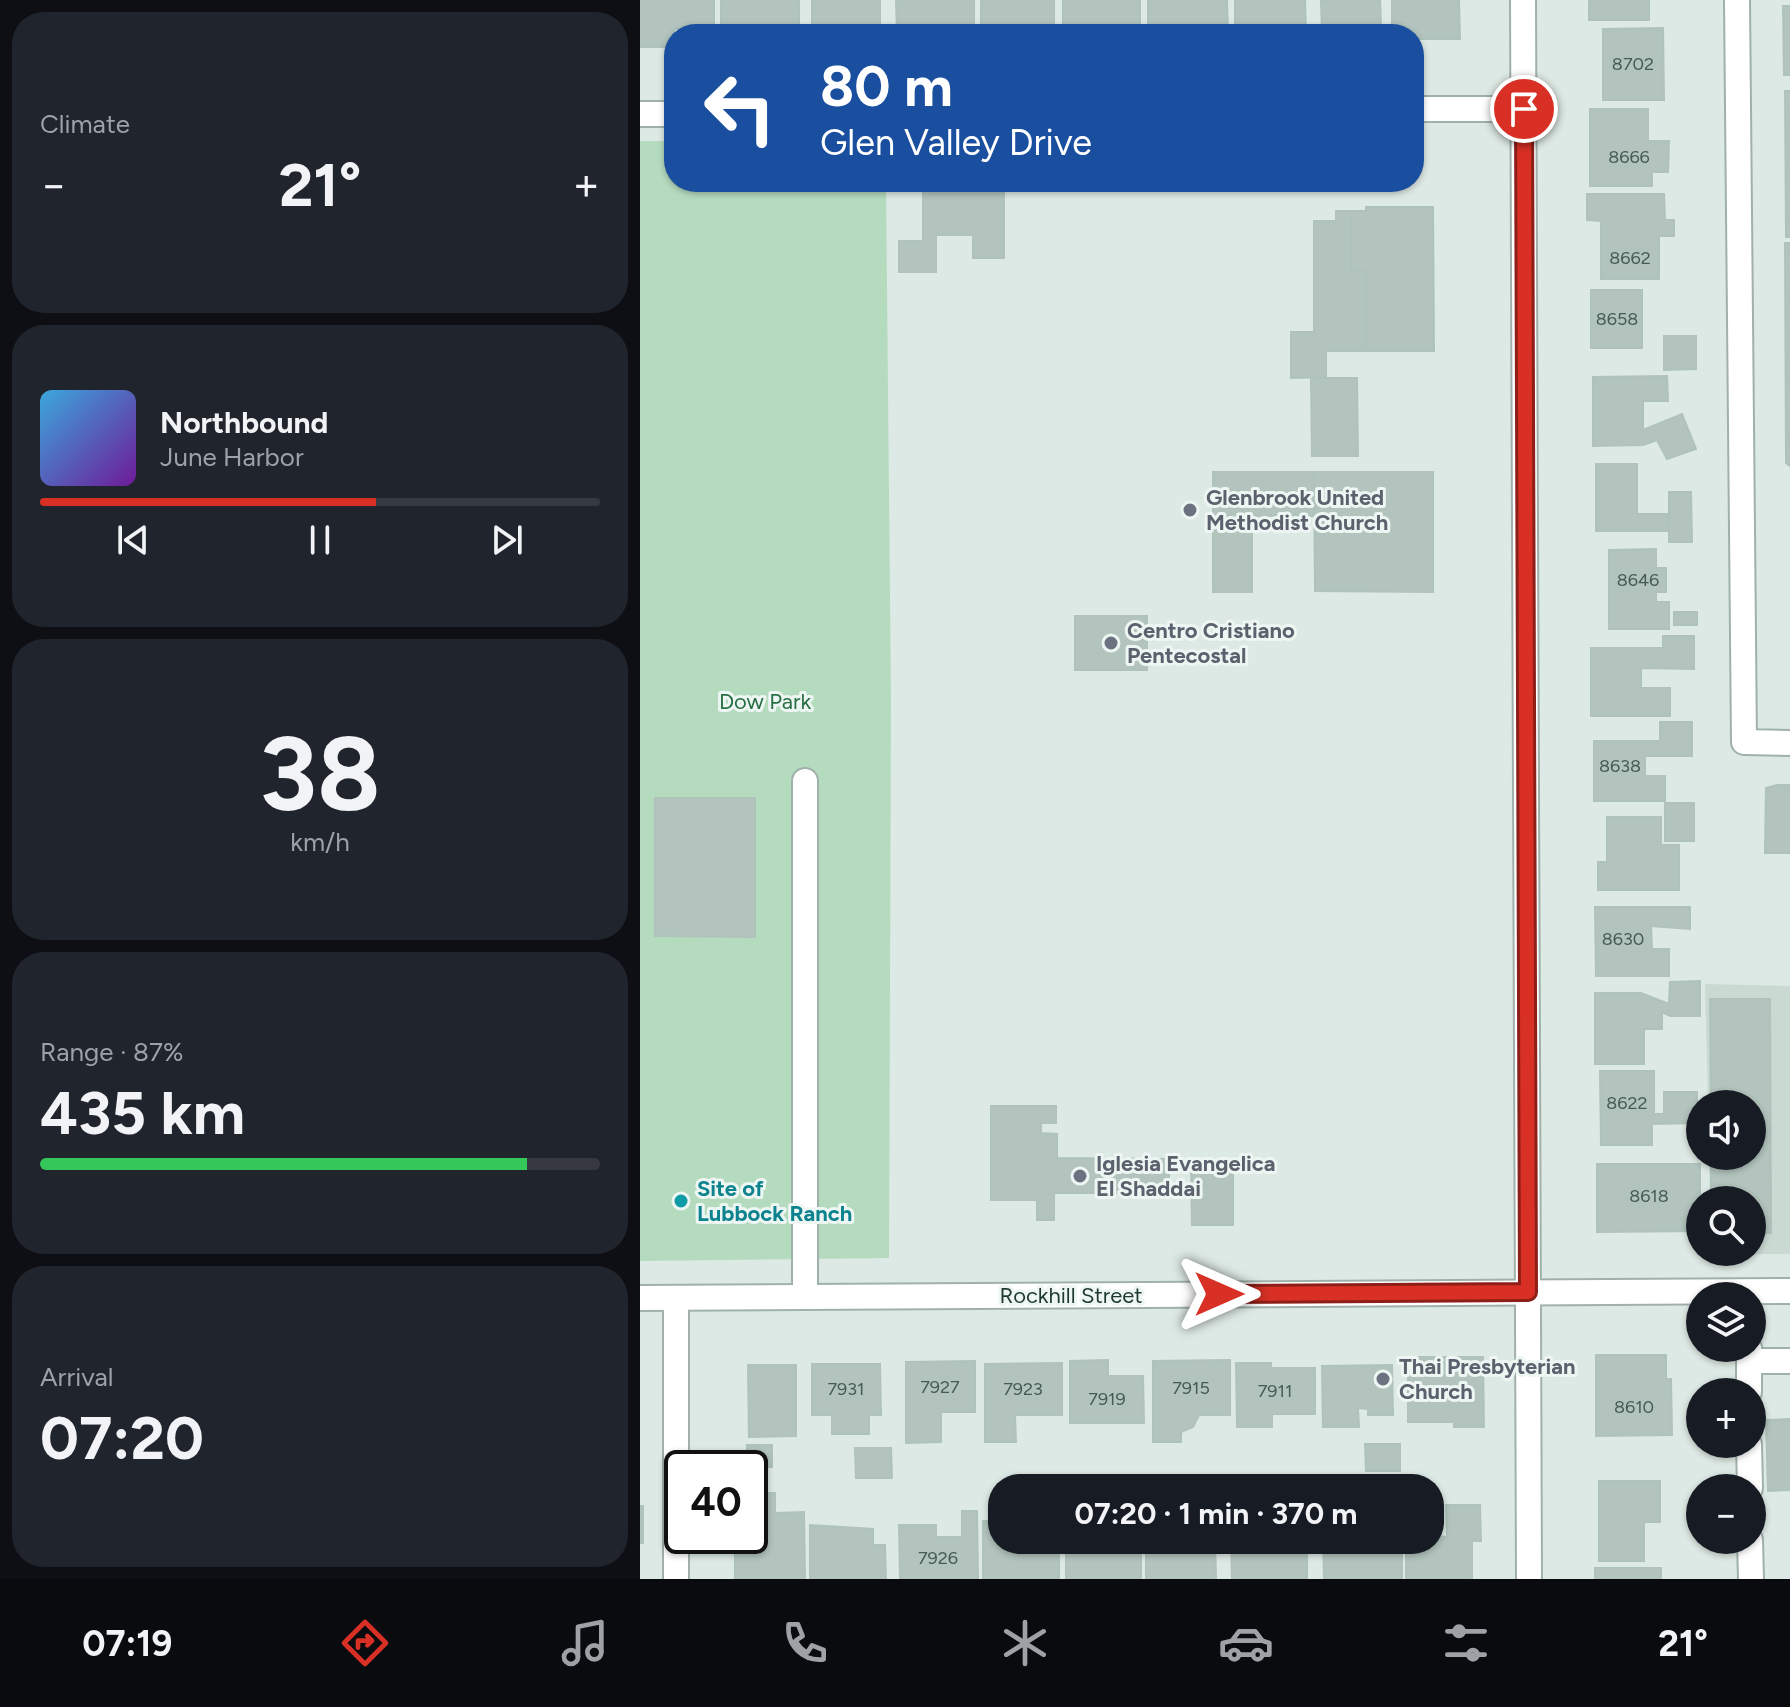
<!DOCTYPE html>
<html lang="en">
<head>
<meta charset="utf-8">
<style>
  body { margin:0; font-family:Figtree,sans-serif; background:#20242c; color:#f1f3f6; height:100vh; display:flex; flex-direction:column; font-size:30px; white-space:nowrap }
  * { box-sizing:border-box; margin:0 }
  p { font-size:26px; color:#9ea1a6 }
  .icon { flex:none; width:44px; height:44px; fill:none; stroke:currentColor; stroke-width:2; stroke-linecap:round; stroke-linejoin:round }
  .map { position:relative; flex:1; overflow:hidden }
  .side { display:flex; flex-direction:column; gap:12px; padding:12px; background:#0d0f14; width:640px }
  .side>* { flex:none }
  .top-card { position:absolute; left:24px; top:24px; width:760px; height:168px; border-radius:32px; box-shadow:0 2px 6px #0004; background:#1a4fa0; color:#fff; overflow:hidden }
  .fabs { position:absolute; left:1046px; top:1090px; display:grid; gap:16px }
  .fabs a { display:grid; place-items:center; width:80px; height:80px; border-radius:50%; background:#171b24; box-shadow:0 2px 6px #0004; font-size:40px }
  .speed { position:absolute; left:24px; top:1450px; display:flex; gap:16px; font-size:40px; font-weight:700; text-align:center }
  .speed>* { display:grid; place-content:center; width:104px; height:104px; border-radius:50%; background:#171b24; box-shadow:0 2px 6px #0004; line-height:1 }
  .speed .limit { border:4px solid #111; border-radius:12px; background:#fff; color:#111 }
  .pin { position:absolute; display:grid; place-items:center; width:68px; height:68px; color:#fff; margin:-34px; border:4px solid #fff; border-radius:50%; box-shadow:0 2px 8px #0007 }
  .me { position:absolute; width:88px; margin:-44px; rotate:90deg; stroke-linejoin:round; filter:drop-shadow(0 0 6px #0008) }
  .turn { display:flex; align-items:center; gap:28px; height:168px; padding:0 24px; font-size:36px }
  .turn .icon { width:104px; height:104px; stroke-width:2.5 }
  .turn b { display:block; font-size:56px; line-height:68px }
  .big { font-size:60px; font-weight:700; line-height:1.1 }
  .side .widget { flex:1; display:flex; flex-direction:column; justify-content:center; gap:12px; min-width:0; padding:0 28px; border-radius:32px; background:#20242c }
  .side .dial { align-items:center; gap:0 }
  .dial b { font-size:104px; line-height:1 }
  .song { display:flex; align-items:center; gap:24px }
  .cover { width:96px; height:96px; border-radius:12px; background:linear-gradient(135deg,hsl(200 70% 55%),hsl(280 70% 35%)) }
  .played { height:8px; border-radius:4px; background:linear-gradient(90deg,#d93025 60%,#363941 60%) }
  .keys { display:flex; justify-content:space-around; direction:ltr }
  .heat { display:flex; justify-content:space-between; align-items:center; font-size:44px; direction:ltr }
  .charge { height:12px; border-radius:6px; background:linear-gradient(90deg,#34c759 87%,#363941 0) }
  .trip { position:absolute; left:348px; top:1474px; width:456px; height:80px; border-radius:32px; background:#171b24; box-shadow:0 2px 6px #0004; font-weight:700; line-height:80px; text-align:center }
  .tab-bar { display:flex; height:128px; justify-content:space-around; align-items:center; background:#090b0e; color:#9ea1a6 }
  .tab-bar .icon { width:56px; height:56px }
  .tab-bar .selected { color:#d93025 }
  .tab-bar b { font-size:36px; color:#f1f3f6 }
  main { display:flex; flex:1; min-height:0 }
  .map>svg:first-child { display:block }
  .built { fill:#cbd9d3 }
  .green { fill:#b5dbbf }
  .building { fill:#b2c4bd; stroke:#afc3bb; stroke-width:2 }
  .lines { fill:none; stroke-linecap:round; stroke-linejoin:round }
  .minor-casing { stroke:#a0b1ab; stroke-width:28 }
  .minor { stroke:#fff; stroke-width:24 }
  .route-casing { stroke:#8d1f18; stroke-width:20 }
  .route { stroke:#d93025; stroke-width:14 }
  .worship-dot { fill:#6b7280; stroke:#edf6f2; stroke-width:3 }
  .culture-dot { fill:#0f9aa8; stroke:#edf6f2; stroke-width:3 }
  .labels { text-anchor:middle; stroke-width:6; stroke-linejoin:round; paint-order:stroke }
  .number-label { font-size:18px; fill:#445c54 }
  .worship-label { font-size:22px; font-weight:bold; fill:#5b616d; stroke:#edf6f2; text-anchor:start }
  .park-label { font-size:22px; fill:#296f44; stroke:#edf6f2 }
  .culture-label { font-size:22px; font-weight:bold; fill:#0d838f; stroke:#edf6f2; text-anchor:start }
  .street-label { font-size:22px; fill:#1f3931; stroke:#edf6f2 }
</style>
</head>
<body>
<main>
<section class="side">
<div class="widget"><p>Climate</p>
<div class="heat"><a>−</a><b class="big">21°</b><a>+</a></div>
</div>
<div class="widget">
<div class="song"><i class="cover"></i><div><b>Northbound</b><p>June Harbor</p></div></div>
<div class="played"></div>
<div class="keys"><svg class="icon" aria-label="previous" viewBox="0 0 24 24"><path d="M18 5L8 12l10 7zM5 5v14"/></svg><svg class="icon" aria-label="pause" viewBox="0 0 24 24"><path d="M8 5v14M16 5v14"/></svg><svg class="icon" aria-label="next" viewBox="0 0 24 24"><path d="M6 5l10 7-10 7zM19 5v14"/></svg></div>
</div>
<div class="widget dial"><b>38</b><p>km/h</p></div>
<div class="widget"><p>Range · 87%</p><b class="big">435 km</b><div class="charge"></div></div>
<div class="widget"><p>Arrival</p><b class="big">07:20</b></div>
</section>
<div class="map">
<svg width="1150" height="1579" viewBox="0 0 1150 1579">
  <rect width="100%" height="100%" fill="#dde9e4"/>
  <path class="built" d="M1065,984L1150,986V1254H1071L1112,1252V1200H1070L1069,1156H1112V1104H1068Z"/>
  <path class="green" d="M0,141H34V182H246L251,702L249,1258L0,1261Z"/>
  <g class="building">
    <path d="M0,0H74V28L34,29V47H0Z"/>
    <rect x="81" y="0" width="78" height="34"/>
    <path d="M172,0H240V31L172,34Z"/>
    <path d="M256,0H334V34H257Z"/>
    <rect x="341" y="0" width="73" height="34"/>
    <rect x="423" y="0" width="77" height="34"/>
    <path d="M508,0H587L588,34H508Z"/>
    <path d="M595,0H665L666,34H595Z"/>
    <path d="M681,0H740L741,25H697V34H682Z"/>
    <path d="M752,0H819L820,39H774V34H752Z"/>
    <rect x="949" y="0" width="60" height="20"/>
    <path d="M1143,6H1150V75H1144Z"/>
    <path d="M1023,28L1024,100H963V29Z"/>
    <path d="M1145,91H1150V237H1146Z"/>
    <path d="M950,109H1008V141H1029L1028,172H1012V186H950Z"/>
    <path d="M364,186V258H333V235H296V272H259V241H283V187Z"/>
    <path d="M947,194H1024L1025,220H1034V236H1019V279H961V221L947,220Z"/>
    <path d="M726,207H793L794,351H726V271H711V211H726Z"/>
    <path d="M696,211H711V271H726V351H686V377L651,378V332H674V221H696Z"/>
    <path d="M1145,243H1150V466L1146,463Z"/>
    <rect x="951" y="290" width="51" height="58"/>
    <path d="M1024,336H1056V369L1024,370Z"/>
    <path d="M1027,376L1028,401H1003V430L1042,414L1056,449L1027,459L1017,440L1003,445L953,446V377Z"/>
    <path d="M671,378H717L718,456H672Z"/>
    <path d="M956,464H997V514H1029V531H956Z"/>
    <path d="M573,472H674V516H612V592H573Z"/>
    <path d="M674,472H793V592L675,591Z"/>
    <path d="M1029,492H1051L1052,542H1029Z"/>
    <path d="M1016,549V568H1026V592H1016V602H1029V629H969V550Z"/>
    <rect x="1034" y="612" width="23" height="13"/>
    <rect x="435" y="616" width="72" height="54"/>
    <path d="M1023,636H1054V669L1001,668V688H1030V716H951V648H1023Z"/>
    <path d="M1020,722H1052V756H1005V776H1025V801H954V741H1020Z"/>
    <path d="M1137,785H1150V853H1125L1126,788Z"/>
    <path d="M15,798H115V937L15,936Z"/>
    <rect x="1025" y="803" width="29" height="38"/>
    <path d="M967,817H1021V845H1039V890H958V862H967Z"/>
    <path d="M955,907H1050V929L1011,926L1012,949H1029V976H956Z"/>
    <path d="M1060,981V1016H1030L1022,1012V1029H1004V1064H955V993H1001L1029,1004L1030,982Z"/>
    <path d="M1070,999H1130L1131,1233H1112V1200H1071V1156H1112V1104H1071Z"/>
    <path d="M960,1071H1014V1114H1024V1092H1057V1123L1012,1124V1145H961Z"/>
    <path d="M351,1106H416V1123H401V1133L417,1134V1158L529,1159V1193H414V1220H397V1200H351Z"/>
    <path d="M551,1163H593V1225H552Z"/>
    <path d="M957,1164H1060V1231L957,1232Z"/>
    <path d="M956,1355H1026V1379H1031L1032,1435L956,1436Z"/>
    <path d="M768,1357H843L844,1427H814V1422H768Z"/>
    <path d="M468,1360V1376H503L504,1423H430V1361Z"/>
    <path d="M590,1360V1415H559L553,1427L541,1432V1442H513V1361Z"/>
    <path d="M335,1361V1412H301V1442L266,1443V1362Z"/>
    <path d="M422,1363V1415H375L376,1442H345V1364Z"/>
    <path d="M596,1363H631V1368H675V1414H632V1427H597Z"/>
    <path d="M172,1364H240L241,1415H229V1434H192V1415H172Z"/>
    <path d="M108,1365H156V1436L109,1437Z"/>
    <path d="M752,1365L753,1415H728V1409L718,1408L719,1427H683L682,1366Z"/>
    <path d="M1150,1419V1490L1128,1491L1126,1420Z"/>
    <path d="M725,1444H760V1471H726Z"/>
    <rect x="107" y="1445" width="25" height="22"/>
    <path d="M215,1448H251L252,1478H216Z"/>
    <path d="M959,1481H1020V1522H1004V1561H959Z"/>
    <path d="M122,1493H135V1513L164,1512L165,1579H95V1536H110V1517H122Z"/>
    <path d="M806,1505H840L841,1541H832V1579H766V1540H790V1515H794V1536L807,1537Z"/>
    <rect x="0" y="1506" width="3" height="37"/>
    <path d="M322,1511H337L338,1579H260L259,1525H296V1537H322Z"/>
    <path d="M343,1521H362V1540H419V1579H343Z"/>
    <path d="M170,1525L233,1529V1545H245L246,1579H170Z"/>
    <rect x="426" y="1540" width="75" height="39"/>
    <path d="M506,1540H575L576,1579H506Z"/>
    <path d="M591,1540H667V1579H592Z"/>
    <path d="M683,1540H762V1579H684Z"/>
    <rect x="955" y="1568" width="66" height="11"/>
  </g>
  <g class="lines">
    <g class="minor-casing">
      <g id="minor">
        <path d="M883,0L889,1579"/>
        <path d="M1097,0L1104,742L1150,743"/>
        <path d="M774,109H884"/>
        <path d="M0,114H34"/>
        <path d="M165,781V1297"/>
        <path d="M0,1298L1150,1291"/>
        <path d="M1109,1348V1392"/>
        <path d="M1109,1361H1150"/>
        <path d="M1109,1444L1110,1488"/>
        <path d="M1110,1540L1111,1579"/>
        <path d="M36,1579V1298"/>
      </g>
    </g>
    <use href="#minor" class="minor"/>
  </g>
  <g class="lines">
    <g class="route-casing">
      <path id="route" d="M579,1294L888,1292L884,109"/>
    </g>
    <use href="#route" class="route"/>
  </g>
  <g class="worship-dot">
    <circle cx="550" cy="510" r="8"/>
    <circle cx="471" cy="643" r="8"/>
    <circle cx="440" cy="1176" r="8"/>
    <circle cx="743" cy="1379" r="8"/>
  </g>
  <circle class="culture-dot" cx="41" cy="1201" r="8"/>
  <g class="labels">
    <g class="number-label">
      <text x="993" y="70">8702</text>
      <text x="989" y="163">8666</text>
      <text x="990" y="264">8662</text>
      <text x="977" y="325">8658</text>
      <text x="998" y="586">8646</text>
      <text x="980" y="772">8638</text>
      <text x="983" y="945">8630</text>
      <text x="987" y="1109">8622</text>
      <text x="1009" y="1202">8618</text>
      <text x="300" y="1393">7927</text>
      <text x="551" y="1394">7915</text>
      <text x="206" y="1395">7931</text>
      <text x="383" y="1395">7923</text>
      <text x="635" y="1397">7911</text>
      <text x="467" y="1405">7919</text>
      <text x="994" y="1413">8610</text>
      <text x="298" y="1564">7926</text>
    </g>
    <g class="worship-label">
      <text x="566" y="505">Glenbrook United<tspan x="566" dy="25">Methodist Church</tspan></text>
      <text x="487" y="638">Centro Cristiano<tspan x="487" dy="25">Pentecostal</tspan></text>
      <text x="456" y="1171">Iglesia Evangelica<tspan x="456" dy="25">El Shaddai</tspan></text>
      <text x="759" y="1374">Thai Presbyterian<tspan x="759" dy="25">Church</tspan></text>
    </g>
    <g class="park-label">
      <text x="125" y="709">Dow Park</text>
    </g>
    <g class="culture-label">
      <text x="57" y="1196">Site of<tspan x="57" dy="25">Lubbock Ranch</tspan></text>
    </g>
    <g class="street-label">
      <text x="431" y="1303">Rockhill Street</text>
    </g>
  </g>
</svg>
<div class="fabs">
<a><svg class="icon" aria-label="sound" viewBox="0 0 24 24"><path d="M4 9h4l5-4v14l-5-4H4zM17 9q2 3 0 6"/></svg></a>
<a><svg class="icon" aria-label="search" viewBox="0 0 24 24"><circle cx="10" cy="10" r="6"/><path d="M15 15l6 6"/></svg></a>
<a><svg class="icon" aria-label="layers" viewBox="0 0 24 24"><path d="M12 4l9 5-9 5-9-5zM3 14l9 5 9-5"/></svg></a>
<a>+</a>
<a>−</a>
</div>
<div class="speed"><div class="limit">40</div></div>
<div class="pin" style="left:884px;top:109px;background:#d93025"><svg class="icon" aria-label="arrive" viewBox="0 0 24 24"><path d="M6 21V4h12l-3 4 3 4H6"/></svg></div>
<svg class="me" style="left:579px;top:1294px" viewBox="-20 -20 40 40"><path d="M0-17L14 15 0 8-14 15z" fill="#d93025" stroke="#fff" stroke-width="4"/></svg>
<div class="trip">07:20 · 1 min · 370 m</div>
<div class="top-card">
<div class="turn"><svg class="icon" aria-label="left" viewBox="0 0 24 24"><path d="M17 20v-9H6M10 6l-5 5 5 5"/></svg><div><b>80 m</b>Glen Valley Drive</div></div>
</div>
</div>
</main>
<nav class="tab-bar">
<b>07:19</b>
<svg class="icon selected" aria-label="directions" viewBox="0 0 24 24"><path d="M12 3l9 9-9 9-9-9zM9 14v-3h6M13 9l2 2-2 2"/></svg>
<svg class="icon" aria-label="music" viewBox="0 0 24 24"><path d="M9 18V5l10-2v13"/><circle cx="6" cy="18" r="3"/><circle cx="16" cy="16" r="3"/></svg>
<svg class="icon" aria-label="phone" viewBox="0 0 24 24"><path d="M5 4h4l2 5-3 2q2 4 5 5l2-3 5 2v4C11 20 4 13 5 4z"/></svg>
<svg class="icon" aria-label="climate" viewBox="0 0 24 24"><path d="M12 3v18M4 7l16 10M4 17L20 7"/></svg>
<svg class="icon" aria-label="car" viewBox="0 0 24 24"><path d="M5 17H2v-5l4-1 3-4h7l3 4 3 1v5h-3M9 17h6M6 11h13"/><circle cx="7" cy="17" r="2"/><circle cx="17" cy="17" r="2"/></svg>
<svg class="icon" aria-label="filters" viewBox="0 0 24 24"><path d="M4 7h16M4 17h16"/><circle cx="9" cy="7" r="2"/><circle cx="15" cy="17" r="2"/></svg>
<b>21°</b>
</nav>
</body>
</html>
